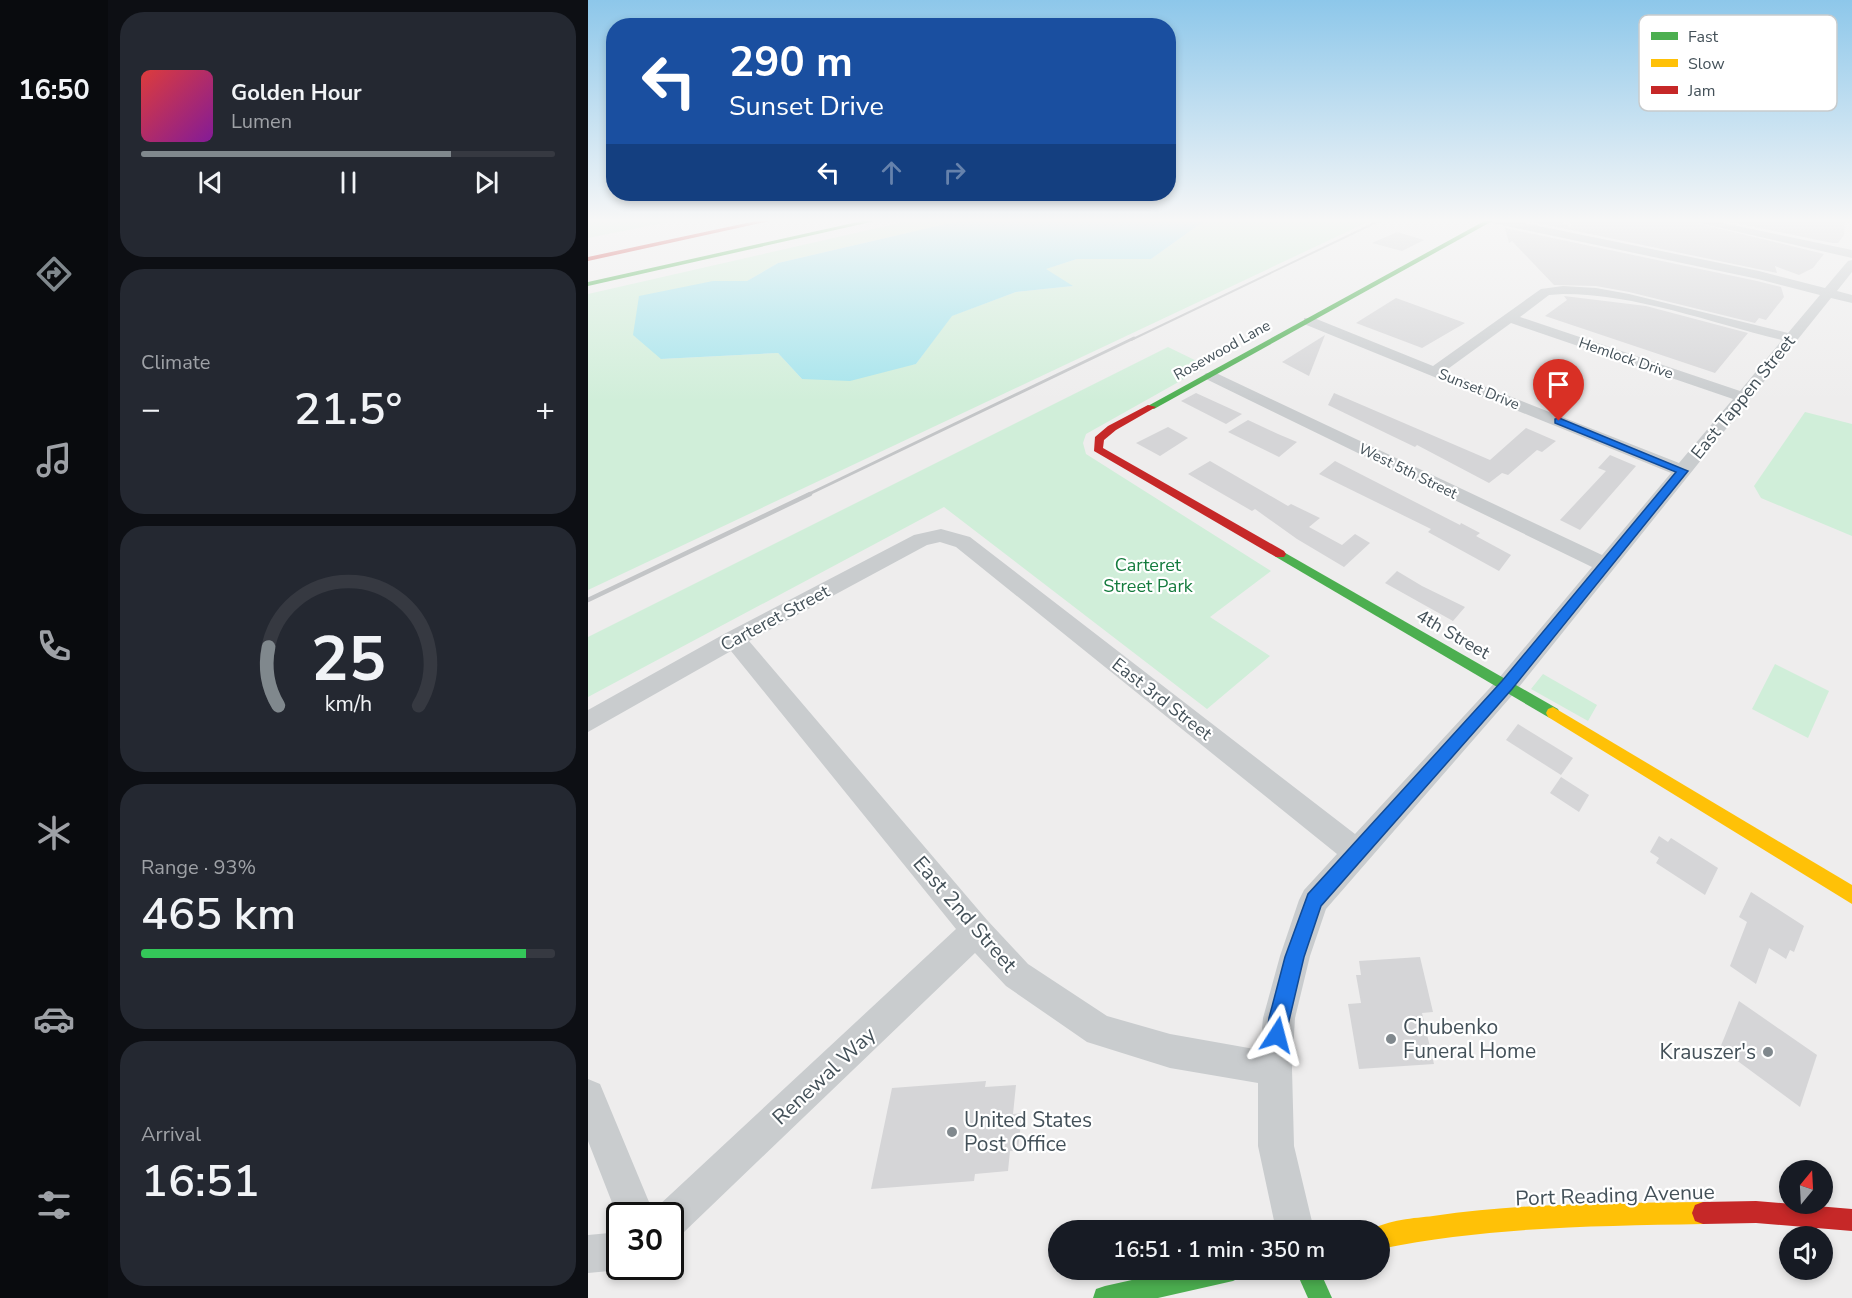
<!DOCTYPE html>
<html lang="en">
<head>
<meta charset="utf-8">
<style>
  body { margin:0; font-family:"Nunito Sans",sans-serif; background:#242831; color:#f1f3f6; height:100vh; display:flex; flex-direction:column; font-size:22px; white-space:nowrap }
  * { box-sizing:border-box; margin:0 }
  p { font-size:20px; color:#9ea1a6 }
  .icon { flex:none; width:33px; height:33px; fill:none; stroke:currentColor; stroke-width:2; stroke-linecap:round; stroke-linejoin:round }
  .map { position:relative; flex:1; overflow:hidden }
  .panel { display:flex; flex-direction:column; gap:12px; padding:12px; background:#0d0f14; width:480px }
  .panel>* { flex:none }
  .hud { position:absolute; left:18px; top:18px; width:570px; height:183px; border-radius:24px; box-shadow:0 3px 9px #0003; background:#1a4fa0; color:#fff; overflow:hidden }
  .needle { width:39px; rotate:18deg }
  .controls { position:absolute; left:1191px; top:1160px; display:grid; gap:12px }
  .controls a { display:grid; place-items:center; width:54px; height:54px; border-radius:50%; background:#171b24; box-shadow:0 3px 9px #0003; font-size:30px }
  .speed { position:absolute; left:18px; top:1202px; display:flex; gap:12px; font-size:30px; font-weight:700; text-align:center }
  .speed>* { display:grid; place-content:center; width:78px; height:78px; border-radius:50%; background:#171b24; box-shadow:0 3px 9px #0003; line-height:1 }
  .speed .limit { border:3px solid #111; border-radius:9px; background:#fff; color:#111 }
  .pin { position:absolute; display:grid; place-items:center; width:51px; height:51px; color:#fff; margin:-62px -26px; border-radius:50% 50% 50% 0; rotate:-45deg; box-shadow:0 0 6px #0007 }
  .pin .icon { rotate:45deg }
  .me { position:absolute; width:66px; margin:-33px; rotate:9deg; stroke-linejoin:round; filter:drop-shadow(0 0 4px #0008) }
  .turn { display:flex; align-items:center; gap:21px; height:126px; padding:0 24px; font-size:27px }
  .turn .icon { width:78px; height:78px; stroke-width:2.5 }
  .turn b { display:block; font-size:42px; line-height:51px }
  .lanes { display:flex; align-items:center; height:57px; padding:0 24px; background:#0003; justify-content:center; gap:30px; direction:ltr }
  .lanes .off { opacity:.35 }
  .big { font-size:45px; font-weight:600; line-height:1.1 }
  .panel .widget { flex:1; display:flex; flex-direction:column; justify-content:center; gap:9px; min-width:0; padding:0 21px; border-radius:24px; background:#242831 }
  .panel .dial { align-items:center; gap:0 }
  .dial svg { height:156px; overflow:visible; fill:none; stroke:#363941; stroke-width:7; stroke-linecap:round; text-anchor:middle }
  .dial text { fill:#f1f3f6; stroke:none }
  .song { display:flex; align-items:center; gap:18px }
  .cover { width:72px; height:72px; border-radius:9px; background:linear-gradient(135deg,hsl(0 70% 55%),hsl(290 70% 35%)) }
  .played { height:6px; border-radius:3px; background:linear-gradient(90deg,#80888d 75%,#363941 75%) }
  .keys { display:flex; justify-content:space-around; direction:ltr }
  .heat { display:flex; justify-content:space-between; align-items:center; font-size:33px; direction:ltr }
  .charge { height:9px; border-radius:4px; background:linear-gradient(90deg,#34c759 93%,#363941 0) }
  .trip { position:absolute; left:460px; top:1220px; width:342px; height:60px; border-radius:30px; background:#171b24; box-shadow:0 3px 9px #0003; font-weight:600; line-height:60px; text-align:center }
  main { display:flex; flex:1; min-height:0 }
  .dock { display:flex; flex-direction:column; width:108px; justify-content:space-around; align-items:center; background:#090b0e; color:#9ea1a6 }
  .dock .icon { width:42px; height:42px }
  .dock .on { color:#80888d }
  .dock b { font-size:27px; color:#f1f3f6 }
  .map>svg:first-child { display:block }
  .green { fill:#d0eed9 }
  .water { fill:#a4e4ec }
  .building { fill:#d5d5d7 }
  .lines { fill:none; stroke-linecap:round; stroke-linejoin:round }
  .street { fill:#c9ccce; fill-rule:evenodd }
  .fast { fill:#4caf50; fill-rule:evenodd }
  .slow { fill:#ffc107; fill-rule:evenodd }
  .jam { fill:#c62828; fill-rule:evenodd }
  .rail-far2 { stroke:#c3c5c7; stroke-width:2 }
  .rail-far1 { stroke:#c3c5c7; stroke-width:3 }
  .rail { stroke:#c3c5c7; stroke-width:4.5 }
  .route { fill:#1a73e8; stroke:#114b97; stroke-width:1.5 }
  .poi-dot { fill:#80888d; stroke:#fff; stroke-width:2 }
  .labels { text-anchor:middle; stroke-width:4.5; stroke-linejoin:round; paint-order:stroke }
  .far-street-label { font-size:15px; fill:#445159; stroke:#fff }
  .street-label { font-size:18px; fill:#445159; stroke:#fff }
  .park-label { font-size:18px; fill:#157b3e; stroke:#fff }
  .near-street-label { font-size:21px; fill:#445159; stroke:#fff }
  .near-poi-label { font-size:21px; fill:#445159; stroke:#fff; text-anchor:start }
  .key { fill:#fff; stroke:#c7cbcd; stroke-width:1.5 }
  .key-label { font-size:16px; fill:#445159 }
</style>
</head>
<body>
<main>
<nav class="dock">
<b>16:50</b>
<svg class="icon on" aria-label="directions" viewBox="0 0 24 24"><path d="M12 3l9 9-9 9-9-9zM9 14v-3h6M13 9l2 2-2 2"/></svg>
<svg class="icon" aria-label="music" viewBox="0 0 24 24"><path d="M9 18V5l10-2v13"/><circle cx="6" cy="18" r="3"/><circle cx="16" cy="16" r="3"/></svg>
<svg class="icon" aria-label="phone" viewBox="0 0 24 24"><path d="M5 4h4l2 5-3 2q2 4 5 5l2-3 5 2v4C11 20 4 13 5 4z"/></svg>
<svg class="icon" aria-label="climate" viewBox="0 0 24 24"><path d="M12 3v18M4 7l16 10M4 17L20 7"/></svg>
<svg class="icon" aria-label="car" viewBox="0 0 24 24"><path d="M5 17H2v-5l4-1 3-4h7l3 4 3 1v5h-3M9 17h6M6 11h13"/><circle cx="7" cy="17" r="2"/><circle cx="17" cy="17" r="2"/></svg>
<svg class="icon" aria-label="filters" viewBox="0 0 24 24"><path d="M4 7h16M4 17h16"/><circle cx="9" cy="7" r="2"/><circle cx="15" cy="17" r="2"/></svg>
</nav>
<section class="panel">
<div class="widget">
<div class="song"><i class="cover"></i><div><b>Golden Hour</b><p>Lumen</p></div></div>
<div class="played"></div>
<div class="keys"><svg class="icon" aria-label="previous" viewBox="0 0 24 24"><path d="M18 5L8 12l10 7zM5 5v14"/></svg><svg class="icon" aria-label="pause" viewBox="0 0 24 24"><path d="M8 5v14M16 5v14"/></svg><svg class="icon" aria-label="next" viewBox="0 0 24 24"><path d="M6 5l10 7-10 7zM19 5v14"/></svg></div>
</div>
<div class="widget"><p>Climate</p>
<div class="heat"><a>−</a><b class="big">21.5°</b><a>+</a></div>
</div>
<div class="widget dial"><svg viewBox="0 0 100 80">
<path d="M14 69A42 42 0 1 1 86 69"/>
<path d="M14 69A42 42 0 0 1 9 39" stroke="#80888d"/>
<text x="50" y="56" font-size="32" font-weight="700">25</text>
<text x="50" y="72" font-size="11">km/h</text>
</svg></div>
<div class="widget"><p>Range · 93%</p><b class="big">465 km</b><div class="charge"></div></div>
<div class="widget"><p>Arrival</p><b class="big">16:51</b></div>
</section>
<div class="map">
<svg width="1264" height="1298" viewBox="0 0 1264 1298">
  <rect width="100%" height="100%" fill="#eeeded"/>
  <g class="green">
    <path d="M0,219H95L0,238Z"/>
    <path d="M329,219H379L190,263L159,281H125L73,359L190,353L214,379L328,364L363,316L428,292L484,286L457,269L489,259H563L619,219H786L0,590V294Z"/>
    <path d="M580,347L619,366L498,434L495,443L498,454L683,571L622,617L682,656L619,709L356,507L0,697V637Z"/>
    <path d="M1217,412L1264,424V536L1173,498L1166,486Z"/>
    <path d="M1187,664L1241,691L1220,738L1164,709Z"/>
    <path d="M955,674L1009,705L1000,721L943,689Z"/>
  </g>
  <path class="water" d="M379,219H619L563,259H489L458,269L485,286L428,292L364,316L328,364L262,381L214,379L190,353L73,359L45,335L51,296L125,281H159L190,263Z"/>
  <g class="building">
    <path d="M930,219H965L983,227L984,219H1092L1236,254L1225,268L1211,275L1187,266L1189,273Z"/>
    <path d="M1129,219H1257L1256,235L1250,243H1244Z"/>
    <path d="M917,228L1169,281L1193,287L1196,297L1178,320L1171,318L1167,323L1041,292L1008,286L966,285L924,241L921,243Z"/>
    <path d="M809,232L836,240L814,251L784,243Z"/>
    <path d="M976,296L1058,306L1160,333L1127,373L957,316L979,300Z"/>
    <path d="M808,298L877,323L834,348L768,323Z"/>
    <path d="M737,335L721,376L694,362Z"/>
    <path d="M608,393L654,414L638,424L593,401Z"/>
    <path d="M746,393L902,460L938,428L968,441L954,452L949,450L920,475L914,473L901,483L829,445L827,447L802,435L740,405Z"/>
    <path d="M660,420L690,434L709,442L691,457L640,432Z"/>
    <path d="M580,427L600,438L572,456L548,443Z"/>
    <path d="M1022,455L1048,466L992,530L972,520L1018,471L1010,468Z"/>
    <path d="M622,461L700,506L703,504L732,518L721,527L754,545L767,534L782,543L756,567L709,539L667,509L664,511L600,474Z"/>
    <path d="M747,461L872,525L873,523L892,533L888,536L923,555L911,571L840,532L843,529L731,474Z"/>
    <path d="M809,571L834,586L877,607L865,621L797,583Z"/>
    <path d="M930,724L985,758L973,775L918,740Z"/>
    <path d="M973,777L1001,795L991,812L962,793Z"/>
    <path d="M1071,836L1080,842L1083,838L1130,868L1117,895L1068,863L1071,858L1062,852Z"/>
    <path d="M1163,892L1216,926L1206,952L1202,950L1198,959L1181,948L1168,984L1142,966L1159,922L1151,917Z"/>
    <path d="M832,957L845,1012L834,1013L846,1064L771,1069L760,1004L773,1003L768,975H773L771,961Z"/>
    <path d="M1151,1001L1229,1055L1212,1107L1132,1048Z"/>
    <path d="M398,1081L397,1087L428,1085L425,1114L434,1113L430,1151H422L420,1171L387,1174L386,1181L283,1189L304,1088Z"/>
  </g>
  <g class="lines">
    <g class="street">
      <path d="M899,219H917L1171,271L1237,288L1260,261L1264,260V272L1249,291L1264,295V303L1243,298L927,692L738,909L722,956L707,1018L704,1069L706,1146L726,1230H688L670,1146V1083L582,1068L499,1042L418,986L387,953L95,1233L82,1239V1215H32V1223L0,1141V1079L12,1084L66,1214L69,1207L368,929L143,651L0,732V710L138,633L326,535L353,529L382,537L767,834L911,678L1004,567L618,379L615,376L618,373H628L1014,555L1083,473L716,324V318H726L845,366L953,289L975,286L1008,288L1041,294L1200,333L1232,295L1170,279L904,223ZM975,294C1049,294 1123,323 1194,340L1152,391L932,317L961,295ZM923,323L1145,399L1091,463L857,371ZM352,542L368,547L749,854L716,890L711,900L692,956L675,1018L672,1050L582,1034L519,1016L440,964L399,920L161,641L339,545Z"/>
      <path d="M1094,219H1116L1264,250V258Z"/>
      <path d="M32,1232V1266H43L32,1270L0,1273V1235Z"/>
    </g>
    <g class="fast">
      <path d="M283,219H296L0,286V282Z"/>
      <path d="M900,219H908L566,409L558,407Z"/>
      <path d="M692,550L970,709L972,713L970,717L965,719L960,717L688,557L686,554L688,551Z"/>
      <path d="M593,1269H657L653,1277L645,1281L570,1298H505L508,1289L517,1286Z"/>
      <path d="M707,1269H731L744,1298H720Z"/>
    </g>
    <g class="slow">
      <path d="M965,707L1264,885V904L960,717L958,713L960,709Z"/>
      <path d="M1115,1202L1123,1205L1126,1213L1123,1221L1115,1224C1006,1226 899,1227 792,1249V1230H783C799,1220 827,1218 845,1216C935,1203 1025,1203 1115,1202Z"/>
    </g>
    <g class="jam">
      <path d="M177,219H191L0,261V257Z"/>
      <path d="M560,405L568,407L528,430L516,440L515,448L696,551L698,554L696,557H688L506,451L507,437L520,426Z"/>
      <path d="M1168,1201L1264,1209V1231L1168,1223L1115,1224L1107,1221L1104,1213L1107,1205L1115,1202Z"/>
    </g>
    <path class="rail-far2" d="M543,340L795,219"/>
    <path class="rail-far1" d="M219,495L546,338"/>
    <path class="rail" d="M0,600L222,494"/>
  </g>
  <linearGradient id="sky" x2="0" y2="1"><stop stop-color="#8dc7ea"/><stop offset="0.55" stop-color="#f7f7f7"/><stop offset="1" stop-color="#f7f7f7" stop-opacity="0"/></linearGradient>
  <rect width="1264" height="401" fill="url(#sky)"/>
  <path class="route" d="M971,418L1100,471L924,689L733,906L716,957L696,1042L689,1045L682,1042L679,1035L681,1018L697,957L720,894L914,681L1088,472L967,423V419Z"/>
  <g class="poi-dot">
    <circle cx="803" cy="1039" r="6"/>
    <circle cx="1180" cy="1052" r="6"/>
    <circle cx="364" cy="1132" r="6"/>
  </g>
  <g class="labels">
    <g class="far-street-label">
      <text transform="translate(634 350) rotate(-29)" y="5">Rosewood Lane</text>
      <text transform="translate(1038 358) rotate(19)" y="5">Hemlock Drive</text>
      <text transform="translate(891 389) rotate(22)" y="5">Sunset Drive</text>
      <text transform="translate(820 471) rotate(26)" y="5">West 5th Street</text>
    </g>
    <g class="street-label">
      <text transform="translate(1155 397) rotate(-51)" y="6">East Tappen Street</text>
      <text transform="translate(187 618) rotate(-28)" y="6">Carteret Street</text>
      <text transform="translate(865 634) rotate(30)" y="6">4th Street</text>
      <text transform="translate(574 699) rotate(38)" y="6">East 3rd Street</text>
    </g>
    <g class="park-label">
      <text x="560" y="571">Carteret<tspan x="560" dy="21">Street Park</tspan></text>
    </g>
    <g class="near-street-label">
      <text transform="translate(377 914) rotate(49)" y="7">East 2nd Street</text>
      <text transform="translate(236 1076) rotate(-43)" y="7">Renewal Way</text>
      <text transform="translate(1027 1195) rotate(-2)" y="7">Port Reading Avenue</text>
    </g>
    <g class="near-poi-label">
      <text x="815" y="1034">Chubenko<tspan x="815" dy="24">Funeral Home</tspan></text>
      <text x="1168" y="1059" text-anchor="end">Krauszer's</text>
      <text x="376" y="1127">United States<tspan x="376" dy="24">Post Office</tspan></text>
    </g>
  </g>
  <rect x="1051" y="15" width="198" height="96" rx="9" class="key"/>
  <rect x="1063" y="32" width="27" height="8" fill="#4caf50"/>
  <rect x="1063" y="59" width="27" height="8" fill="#ffc107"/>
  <rect x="1063" y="86" width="27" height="8" fill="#c62828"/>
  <g class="key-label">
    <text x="1100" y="42">Fast</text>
    <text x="1100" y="69">Slow</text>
    <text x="1100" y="96">Jam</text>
  </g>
</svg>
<div class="controls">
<a><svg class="needle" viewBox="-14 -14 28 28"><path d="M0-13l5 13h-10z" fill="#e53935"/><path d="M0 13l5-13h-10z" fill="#9ea1a6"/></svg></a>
<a><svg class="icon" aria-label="sound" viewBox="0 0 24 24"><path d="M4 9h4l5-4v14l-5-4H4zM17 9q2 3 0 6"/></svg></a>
</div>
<div class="speed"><div class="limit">30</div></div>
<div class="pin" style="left:971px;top:421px;background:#d93025"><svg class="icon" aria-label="arrive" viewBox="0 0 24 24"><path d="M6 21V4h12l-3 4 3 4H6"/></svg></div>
<svg class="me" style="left:689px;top:1035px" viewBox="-20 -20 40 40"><path d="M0-17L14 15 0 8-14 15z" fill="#1a73e8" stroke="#fff" stroke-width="4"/></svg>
<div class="trip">16:51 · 1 min · 350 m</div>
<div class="hud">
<div class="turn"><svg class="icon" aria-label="left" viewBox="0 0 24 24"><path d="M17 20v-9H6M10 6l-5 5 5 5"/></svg><div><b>290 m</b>Sunset Drive</div></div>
<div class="lanes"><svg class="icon" aria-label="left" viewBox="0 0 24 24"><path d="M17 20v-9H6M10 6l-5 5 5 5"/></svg><svg class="icon off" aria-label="ahead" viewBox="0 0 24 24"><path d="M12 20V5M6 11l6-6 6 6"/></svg><svg class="icon off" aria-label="right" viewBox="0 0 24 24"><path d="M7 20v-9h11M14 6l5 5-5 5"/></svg></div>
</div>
</div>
</main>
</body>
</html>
